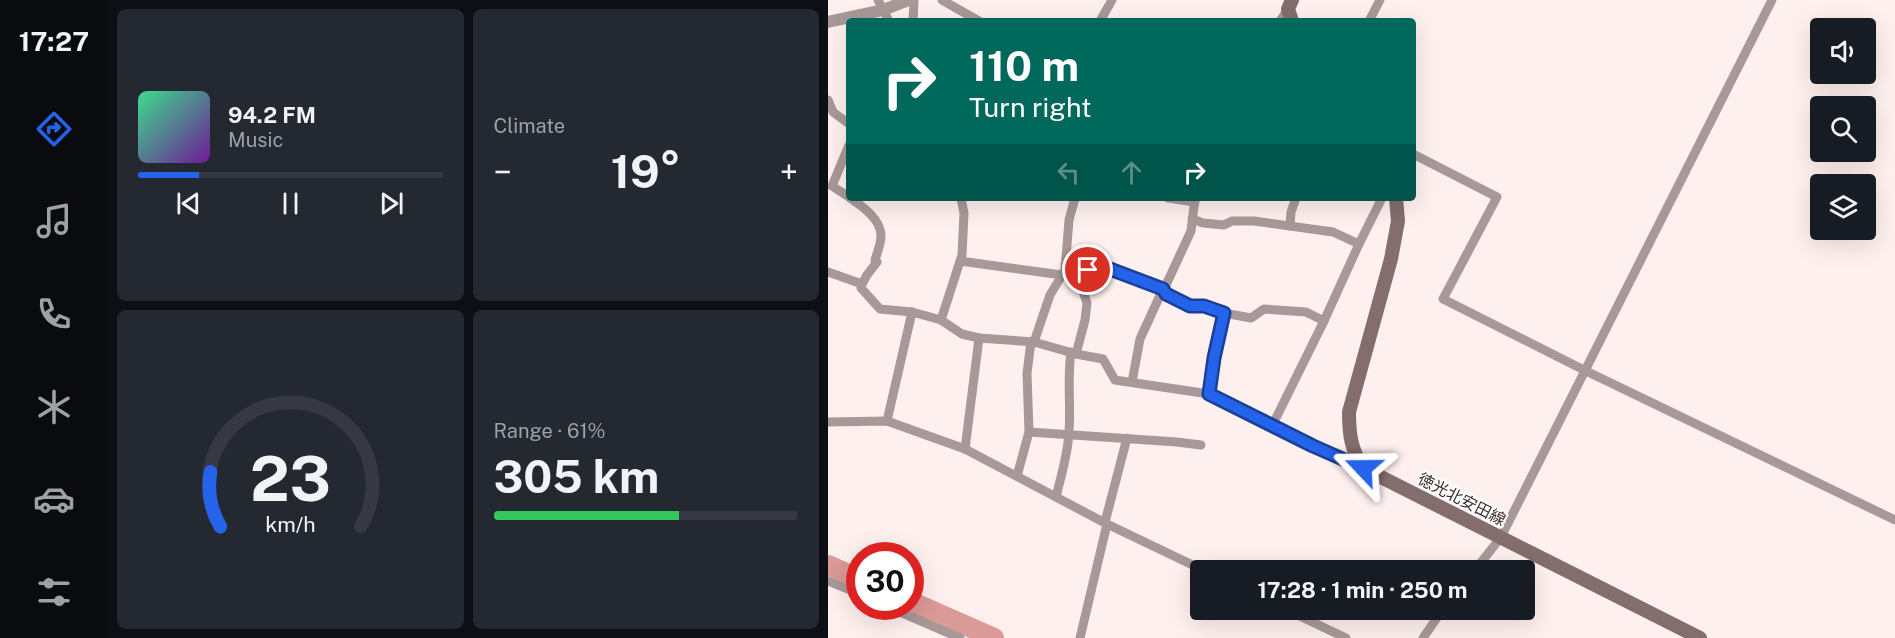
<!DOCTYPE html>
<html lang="en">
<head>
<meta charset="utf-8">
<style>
  body { margin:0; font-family:"Public Sans","Noto Sans JP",sans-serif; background:#242831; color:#f1f3f6; height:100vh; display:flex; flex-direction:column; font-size:22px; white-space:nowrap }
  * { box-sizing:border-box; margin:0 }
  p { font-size:20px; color:#9ea1a6 }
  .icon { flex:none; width:33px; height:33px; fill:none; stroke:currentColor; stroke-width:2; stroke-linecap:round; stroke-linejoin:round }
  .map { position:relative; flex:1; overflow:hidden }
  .details { display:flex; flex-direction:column; gap:9px; padding:9px; background:#0d0f14; width:720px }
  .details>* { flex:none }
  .hud { position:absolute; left:18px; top:18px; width:570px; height:183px; border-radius:6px; box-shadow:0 6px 24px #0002; background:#00695c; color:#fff; overflow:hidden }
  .fabs { position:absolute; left:982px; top:18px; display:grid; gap:12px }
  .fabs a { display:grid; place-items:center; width:66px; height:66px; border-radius:6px; background:#171b24; box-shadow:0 6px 24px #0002; font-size:30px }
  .speed { position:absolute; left:18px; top:542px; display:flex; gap:12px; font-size:30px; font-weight:700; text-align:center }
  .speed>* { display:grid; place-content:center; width:78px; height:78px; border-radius:50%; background:#171b24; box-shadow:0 6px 24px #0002; line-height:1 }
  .speed .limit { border:9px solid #d22; background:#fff; color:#111 }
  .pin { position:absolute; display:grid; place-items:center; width:51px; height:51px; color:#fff; margin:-26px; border:3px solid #fff; border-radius:50%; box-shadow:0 2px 6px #0007 }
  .me { position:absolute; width:66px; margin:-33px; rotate:293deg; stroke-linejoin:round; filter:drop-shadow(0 0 4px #0008) }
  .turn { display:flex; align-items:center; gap:21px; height:126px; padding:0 24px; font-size:27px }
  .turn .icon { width:78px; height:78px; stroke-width:2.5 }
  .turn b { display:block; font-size:42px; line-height:51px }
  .lanes { display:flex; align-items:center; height:57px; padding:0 24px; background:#0003; justify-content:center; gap:30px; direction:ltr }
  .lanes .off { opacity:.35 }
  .big { font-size:45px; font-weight:700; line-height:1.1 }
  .details .widget { flex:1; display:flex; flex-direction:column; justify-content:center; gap:9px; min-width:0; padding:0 21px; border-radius:9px; background:#242831 }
  .details .dial { align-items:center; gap:0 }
  .dial svg { height:156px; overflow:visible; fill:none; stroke:#363941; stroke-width:7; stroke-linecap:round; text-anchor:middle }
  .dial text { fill:#f1f3f6; stroke:none }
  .song { display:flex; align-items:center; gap:18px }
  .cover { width:72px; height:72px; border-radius:9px; background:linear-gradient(135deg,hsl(150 70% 55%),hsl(280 70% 35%)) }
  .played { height:6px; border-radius:3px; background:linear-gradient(90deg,#2563eb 20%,#363941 20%) }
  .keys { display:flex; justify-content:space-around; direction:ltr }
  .heat { display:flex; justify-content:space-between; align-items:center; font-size:33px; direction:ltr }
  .charge { height:9px; border-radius:4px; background:linear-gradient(90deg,#34c759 61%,#363941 0) }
  .details .tiles { flex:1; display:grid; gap:9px; grid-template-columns:repeat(2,1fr) }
  .trip { position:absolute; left:362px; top:560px; width:345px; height:60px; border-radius:6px; background:#171b24; box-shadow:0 6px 24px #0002; font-weight:700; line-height:60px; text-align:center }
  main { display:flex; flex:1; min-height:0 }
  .tab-bar { display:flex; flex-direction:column; width:108px; justify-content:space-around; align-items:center; background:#090b0e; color:#9ea1a6 }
  .tab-bar .icon { width:42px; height:42px }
  .tab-bar .on { color:#2563eb }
  .tab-bar b { font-size:27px; color:#f1f3f6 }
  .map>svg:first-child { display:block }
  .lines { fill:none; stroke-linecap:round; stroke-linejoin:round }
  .river { stroke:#da9a97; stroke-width:20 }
  .minor { stroke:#a89998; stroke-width:9 }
  .tertiary { stroke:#a89998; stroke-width:12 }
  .secondary { stroke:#836e6d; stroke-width:14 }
  .route-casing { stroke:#184099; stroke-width:15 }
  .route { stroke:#2563eb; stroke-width:10 }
  .labels { text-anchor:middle; stroke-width:4.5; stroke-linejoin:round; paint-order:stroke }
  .street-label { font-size:16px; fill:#3b2e2d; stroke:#fff }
</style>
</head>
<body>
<main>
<nav class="tab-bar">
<b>17:27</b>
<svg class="icon on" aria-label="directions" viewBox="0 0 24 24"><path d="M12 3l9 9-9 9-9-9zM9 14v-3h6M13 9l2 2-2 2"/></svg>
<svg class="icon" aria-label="music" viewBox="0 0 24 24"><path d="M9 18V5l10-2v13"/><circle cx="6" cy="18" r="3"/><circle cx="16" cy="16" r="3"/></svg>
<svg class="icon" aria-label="phone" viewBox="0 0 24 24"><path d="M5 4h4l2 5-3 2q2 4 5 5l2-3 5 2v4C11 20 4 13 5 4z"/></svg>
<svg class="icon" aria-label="climate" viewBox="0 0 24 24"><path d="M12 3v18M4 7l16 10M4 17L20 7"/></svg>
<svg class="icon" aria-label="car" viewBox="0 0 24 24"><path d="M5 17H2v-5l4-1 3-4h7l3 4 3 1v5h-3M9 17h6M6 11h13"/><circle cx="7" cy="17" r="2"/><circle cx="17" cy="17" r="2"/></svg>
<svg class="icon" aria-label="filters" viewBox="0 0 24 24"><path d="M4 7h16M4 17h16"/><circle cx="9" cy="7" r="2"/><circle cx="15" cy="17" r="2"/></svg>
</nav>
<section class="details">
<div class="tiles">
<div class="widget">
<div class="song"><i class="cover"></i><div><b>94.2 FM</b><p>Music</p></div></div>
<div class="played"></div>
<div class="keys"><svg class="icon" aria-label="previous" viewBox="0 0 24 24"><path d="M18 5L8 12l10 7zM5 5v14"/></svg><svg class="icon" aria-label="pause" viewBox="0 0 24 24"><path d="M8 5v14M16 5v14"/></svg><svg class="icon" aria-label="next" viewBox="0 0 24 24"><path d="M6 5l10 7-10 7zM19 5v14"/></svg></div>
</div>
<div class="widget"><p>Climate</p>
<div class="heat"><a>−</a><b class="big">19°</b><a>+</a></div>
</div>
<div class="widget dial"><svg viewBox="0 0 100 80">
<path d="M14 69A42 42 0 1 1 86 69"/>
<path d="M14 69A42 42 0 0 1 9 41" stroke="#2563eb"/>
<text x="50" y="56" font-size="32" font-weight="700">23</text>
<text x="50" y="72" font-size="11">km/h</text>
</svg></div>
<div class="widget"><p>Range · 61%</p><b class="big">305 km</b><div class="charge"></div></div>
</div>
</section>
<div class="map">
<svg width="1067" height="638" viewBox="0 0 1067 638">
  <rect width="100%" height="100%" fill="#fef0ef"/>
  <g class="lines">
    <g class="river">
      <path d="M0,565L32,579"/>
      <path d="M82,601L166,638"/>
    </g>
    <g class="minor">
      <path d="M50,0L61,21"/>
      <path d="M114,0L151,21"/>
      <path d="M85,21L86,0"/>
      <path d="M272,21L284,0"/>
      <path d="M452,21L460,9"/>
      <path d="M541,21L552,0"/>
      <path d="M0,100L5,112L21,124"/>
      <path d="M21,145L4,186L21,197"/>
      <path d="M585,154L669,197L615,299L758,371L1067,520"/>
      <path d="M22,198C34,206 53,219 53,236C53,244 49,253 47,260L49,262L39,275L34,284"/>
      <path d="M247,198L241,220L237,270L282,269L335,289L312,339L304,382"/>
      <path d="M340,198L367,202"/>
      <path d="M367,198L363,231L338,285L335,289L338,294L362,306H376L396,313L386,359L381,394"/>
      <path d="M364,219L375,223L396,225L404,221H426L505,232L531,244L554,198"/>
      <path d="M462,226L463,212L468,198"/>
      <path d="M132,261L234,275"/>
      <path d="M0,272L34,284L33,288L52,309L84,312L113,320L134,334L151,338L206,342L248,354L275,359L287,380L381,394L485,446L535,468"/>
      <path d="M396,313L423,318L436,309L478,312L496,321L444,426"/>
      <path d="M113,320L134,255L136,213L133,198"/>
      <path d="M496,321L531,244"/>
      <path d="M206,342L222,295L236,272"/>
      <path d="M248,354L257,320L259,303L256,294L260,270"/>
      <path d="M59,421L84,312"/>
      <path d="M0,422L59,421L137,449L279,524L375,570"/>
      <path d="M201,432L349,442L373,445"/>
      <path d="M137,449L151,338"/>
      <path d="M189,476L201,432L199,373L203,342"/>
      <path d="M228,497C233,476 240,454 241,432C243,405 239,379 243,352"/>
      <path d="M277,522L299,438"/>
      <path d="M647,570L673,537L944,0"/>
      <path d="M0,581L32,594"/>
      <path d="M58,606L132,638"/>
      <path d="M457,609L518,638"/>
      <path d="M252,638L279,524"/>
      <path d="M595,638L615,609"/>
    </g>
    <path class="tertiary" d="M0,22L55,10L81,0"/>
    <g class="secondary">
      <path d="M464,21L460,9L464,0"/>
      <path d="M568,198L570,221L563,259L521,412C521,435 523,449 535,468C648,524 759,582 872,638"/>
    </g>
  </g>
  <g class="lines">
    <g class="route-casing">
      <path id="route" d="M260,270L282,269L335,289L338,294L362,306H376L396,313L386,358L381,394L485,446L535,468"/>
    </g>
    <use href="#route" class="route"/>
  </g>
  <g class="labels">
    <g class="street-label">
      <text transform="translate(634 499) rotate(27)" y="6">徳光北安田線</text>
    </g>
  </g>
</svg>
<div class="fabs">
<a><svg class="icon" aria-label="sound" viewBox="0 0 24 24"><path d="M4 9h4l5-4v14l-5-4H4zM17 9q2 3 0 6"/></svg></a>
<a><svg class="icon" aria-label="search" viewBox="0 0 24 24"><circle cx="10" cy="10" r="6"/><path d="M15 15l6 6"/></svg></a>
<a><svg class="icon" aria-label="layers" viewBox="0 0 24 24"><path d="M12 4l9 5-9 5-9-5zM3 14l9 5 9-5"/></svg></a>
</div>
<div class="speed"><div class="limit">30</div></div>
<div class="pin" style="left:260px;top:270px;background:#d93025"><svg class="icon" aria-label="arrive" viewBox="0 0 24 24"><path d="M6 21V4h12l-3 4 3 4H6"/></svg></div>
<svg class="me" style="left:535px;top:468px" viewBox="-20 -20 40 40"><path d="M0-17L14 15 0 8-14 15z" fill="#2563eb" stroke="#fff" stroke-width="4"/></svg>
<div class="trip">17:28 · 1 min · 250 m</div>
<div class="hud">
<div class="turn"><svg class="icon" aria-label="right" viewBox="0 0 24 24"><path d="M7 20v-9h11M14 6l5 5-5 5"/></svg><div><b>110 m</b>Turn right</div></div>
<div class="lanes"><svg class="icon off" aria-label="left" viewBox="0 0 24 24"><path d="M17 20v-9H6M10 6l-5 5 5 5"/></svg><svg class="icon off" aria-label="ahead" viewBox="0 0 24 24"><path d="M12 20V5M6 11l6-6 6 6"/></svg><svg class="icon" aria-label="right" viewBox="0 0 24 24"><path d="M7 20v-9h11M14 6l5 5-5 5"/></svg></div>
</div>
</div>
</main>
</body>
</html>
